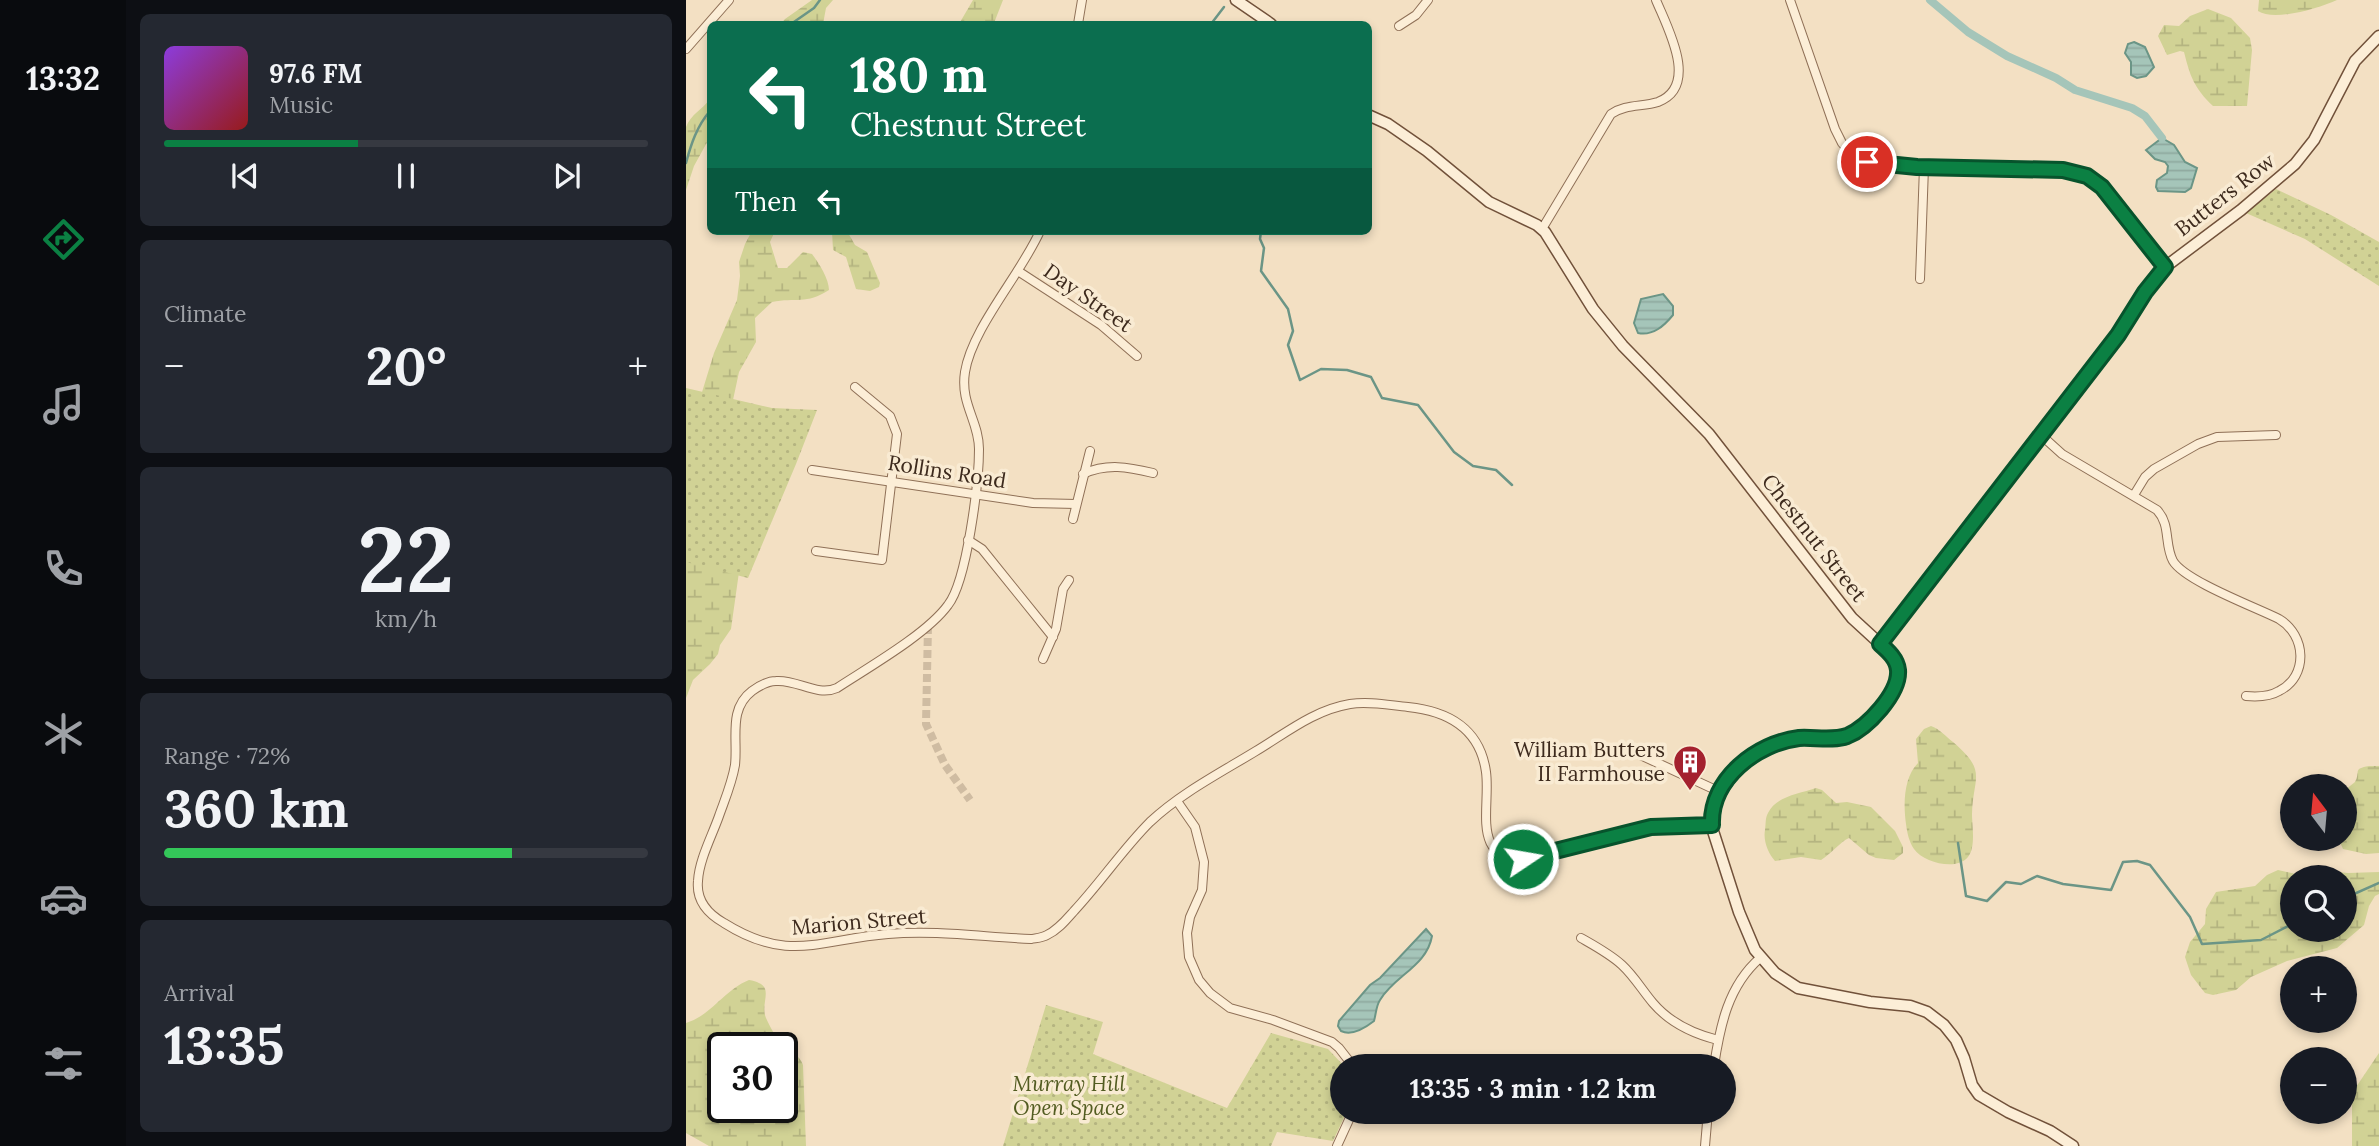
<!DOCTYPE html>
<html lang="en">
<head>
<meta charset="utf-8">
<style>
  body { margin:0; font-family:Lora,serif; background:#242831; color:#f1f3f6; height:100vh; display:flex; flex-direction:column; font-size:26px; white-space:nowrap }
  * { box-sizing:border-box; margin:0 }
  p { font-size:23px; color:#9ea1a6 }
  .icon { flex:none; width:38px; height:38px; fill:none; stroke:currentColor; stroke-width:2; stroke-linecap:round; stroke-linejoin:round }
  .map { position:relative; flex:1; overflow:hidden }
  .drawer { display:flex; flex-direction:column; gap:14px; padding:14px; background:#0d0f14; width:560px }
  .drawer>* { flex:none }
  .top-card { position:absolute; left:21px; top:21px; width:665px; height:214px; border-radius:10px; box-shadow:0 4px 10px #0003; background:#0b6e4f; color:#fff; overflow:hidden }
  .needle { width:46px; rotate:344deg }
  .controls { position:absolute; left:1594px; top:774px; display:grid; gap:14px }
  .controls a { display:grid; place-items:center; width:77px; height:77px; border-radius:50%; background:#171b24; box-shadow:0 4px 10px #0003; font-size:35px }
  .speed { position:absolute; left:21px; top:1032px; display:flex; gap:14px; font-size:35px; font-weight:700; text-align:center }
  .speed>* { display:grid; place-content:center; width:91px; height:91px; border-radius:50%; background:#171b24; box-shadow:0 4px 10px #0003; line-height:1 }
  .speed .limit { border:4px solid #111; border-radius:10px; background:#fff; color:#111 }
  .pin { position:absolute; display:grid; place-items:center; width:60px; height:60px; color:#fff; margin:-30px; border:4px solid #fff; border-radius:50%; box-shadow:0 2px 7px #0007 }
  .me { position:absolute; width:77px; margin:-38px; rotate:78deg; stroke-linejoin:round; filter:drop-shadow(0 0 5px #0008) }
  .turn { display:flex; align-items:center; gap:24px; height:147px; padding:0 28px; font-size:32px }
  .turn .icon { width:91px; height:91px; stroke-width:2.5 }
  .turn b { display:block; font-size:49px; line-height:60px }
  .then { display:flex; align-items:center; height:66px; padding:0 28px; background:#0003; gap:14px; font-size:26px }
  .big { font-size:52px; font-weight:800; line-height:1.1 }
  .drawer .tile { flex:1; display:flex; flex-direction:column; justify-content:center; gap:10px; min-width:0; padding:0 24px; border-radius:10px; background:#242831 }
  .drawer .dial { align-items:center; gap:0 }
  .dial b { font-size:91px; line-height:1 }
  .song { display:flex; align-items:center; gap:21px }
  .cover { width:84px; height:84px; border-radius:10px; background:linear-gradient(135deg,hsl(270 70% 55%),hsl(0 70% 35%)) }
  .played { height:7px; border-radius:4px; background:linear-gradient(90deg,#0b8043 40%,#363941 40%) }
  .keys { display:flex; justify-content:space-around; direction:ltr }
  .heat { display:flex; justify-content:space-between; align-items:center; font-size:38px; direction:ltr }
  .charge { height:10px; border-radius:5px; background:linear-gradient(90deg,#34c759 72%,#363941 0) }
  .trip { position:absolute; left:644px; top:1054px; width:406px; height:70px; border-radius:35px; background:#171b24; box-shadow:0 4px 10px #0003; font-weight:800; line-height:70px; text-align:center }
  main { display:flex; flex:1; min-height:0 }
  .tab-bar { display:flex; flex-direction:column; width:126px; justify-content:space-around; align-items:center; background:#090b0e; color:#9ea1a6 }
  .tab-bar .icon { width:49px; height:49px }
  .tab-bar .active { color:#0b8043 }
  .tab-bar b { font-size:32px; color:#f1f3f6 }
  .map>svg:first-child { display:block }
  .wetland { fill:url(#wetland-marsh); fill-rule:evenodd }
  .park { fill:url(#park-dots) }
  .water { fill:url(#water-rules); stroke:#6b9586; stroke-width:2 }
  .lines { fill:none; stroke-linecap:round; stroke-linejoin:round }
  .stream { stroke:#6b9586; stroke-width:2.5 }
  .canal { stroke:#a5c5b9; stroke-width:8 }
  .street-tunnel { stroke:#cfbca2; stroke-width:8; stroke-dasharray:8 4; stroke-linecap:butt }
  .street-casing { stroke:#8f7057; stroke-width:10 }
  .secondary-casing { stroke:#71513a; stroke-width:13 }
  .street { stroke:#fceed7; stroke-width:8 }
  .secondary { stroke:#fceed7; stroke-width:10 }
  .route-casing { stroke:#07532c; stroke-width:18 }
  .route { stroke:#0b8043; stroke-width:12 }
  .labels { text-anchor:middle; stroke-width:7; stroke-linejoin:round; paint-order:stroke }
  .street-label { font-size:21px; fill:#3d2a1d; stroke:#f9ebd3 }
  .poi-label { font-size:21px; fill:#3d2a1d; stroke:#f9ebd3; text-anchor:end }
  .park-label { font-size:21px; font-style:italic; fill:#525c21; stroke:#f9ebd3 }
</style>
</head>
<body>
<main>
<nav class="tab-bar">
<b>13:32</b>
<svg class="icon active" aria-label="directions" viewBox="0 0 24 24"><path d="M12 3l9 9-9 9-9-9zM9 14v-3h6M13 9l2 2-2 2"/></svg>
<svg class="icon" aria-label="music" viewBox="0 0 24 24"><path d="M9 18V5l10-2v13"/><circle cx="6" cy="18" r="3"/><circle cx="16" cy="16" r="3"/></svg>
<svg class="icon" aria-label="phone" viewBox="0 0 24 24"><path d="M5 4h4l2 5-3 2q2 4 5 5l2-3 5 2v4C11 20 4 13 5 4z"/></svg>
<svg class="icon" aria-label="climate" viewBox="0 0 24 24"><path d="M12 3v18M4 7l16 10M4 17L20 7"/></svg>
<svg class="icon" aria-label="car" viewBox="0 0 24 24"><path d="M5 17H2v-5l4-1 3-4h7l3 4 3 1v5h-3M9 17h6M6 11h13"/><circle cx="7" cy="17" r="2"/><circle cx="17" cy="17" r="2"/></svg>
<svg class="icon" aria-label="filters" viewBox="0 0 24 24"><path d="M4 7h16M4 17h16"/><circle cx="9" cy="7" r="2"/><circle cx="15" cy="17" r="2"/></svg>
</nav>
<section class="drawer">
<div class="tile">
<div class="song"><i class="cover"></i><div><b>97.6 FM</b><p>Music</p></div></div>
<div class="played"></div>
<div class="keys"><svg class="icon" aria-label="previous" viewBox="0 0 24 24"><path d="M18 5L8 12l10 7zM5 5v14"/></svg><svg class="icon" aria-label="pause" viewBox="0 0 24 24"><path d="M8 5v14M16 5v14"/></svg><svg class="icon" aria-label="next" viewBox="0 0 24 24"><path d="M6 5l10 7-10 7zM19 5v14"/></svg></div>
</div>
<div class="tile"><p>Climate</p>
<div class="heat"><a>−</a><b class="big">20°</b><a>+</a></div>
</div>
<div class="tile dial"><b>22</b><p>km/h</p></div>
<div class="tile"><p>Range · 72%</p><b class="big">360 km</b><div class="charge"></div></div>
<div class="tile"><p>Arrival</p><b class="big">13:35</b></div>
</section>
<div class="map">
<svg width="1693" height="1146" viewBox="0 0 1693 1146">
  <defs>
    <pattern id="wetland-marsh" width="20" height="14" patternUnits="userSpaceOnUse" patternTransform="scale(1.75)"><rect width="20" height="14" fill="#d1d295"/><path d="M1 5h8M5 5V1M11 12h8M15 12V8" fill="none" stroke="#b4b480"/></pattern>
    <pattern id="park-dots" width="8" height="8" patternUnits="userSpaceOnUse" patternTransform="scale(1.75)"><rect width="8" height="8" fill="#d1d295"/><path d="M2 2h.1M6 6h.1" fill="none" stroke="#b4b480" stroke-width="1.8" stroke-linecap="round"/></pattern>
    <pattern id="water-rules" width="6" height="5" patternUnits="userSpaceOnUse" patternTransform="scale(1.75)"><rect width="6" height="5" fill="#a5c5b9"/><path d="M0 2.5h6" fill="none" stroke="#8fa99f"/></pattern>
  </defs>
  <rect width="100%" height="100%" fill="#f3e0c3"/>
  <g class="wetland">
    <path d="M126,0H147L140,8L137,24H95L99,19Z"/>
    <path d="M287,0H317L308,23L273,24Z"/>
    <path d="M1573,0H1651C1633,8 1588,22 1572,11Z"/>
    <path d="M1522,9L1545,18L1564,38L1566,50L1561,106H1527C1508,88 1504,76 1498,52L1494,51L1481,55L1472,36L1478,25L1493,26L1504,16Z"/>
    <path d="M24,99V137L8,166L0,190V127C5,114 16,110 24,99Z"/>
    <path d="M66,231H89L84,242L92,268H101L117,252L126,254C133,263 143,279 143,290C120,305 110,297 86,302L69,318L70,342L53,372L47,400L13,402L28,353L51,300L54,276L53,262L59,244Z"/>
    <path d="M146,231H161L169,245L181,252L194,283L193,287L184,291L170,289L160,257L147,250Z"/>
    <path d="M0,486L53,572L45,629L34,645L32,654L24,664L7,680L0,698Z"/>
    <path d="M1245,726C1255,730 1259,736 1267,742C1302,772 1287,776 1286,814C1286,825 1290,847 1282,857C1271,871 1238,863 1228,849C1223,842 1221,832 1220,824C1217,803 1218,777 1232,763L1230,739L1238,729Z"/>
    <path d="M1683,766H1693V853L1680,854L1657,849L1652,838H1659V790L1669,782C1675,771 1666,769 1683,766Z"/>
    <path d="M1130,788L1136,790L1150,803L1161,802L1185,807L1209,831L1217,847V853L1208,860L1190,858L1183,855L1163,838C1154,842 1145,854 1135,860L1115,857L1089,861C1082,853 1077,841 1079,830C1080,824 1079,818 1082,813C1090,796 1113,794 1130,788Z"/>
    <path d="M1592,870L1623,877H1606V929H1659V877H1629L1642,871L1662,873L1693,872V894L1689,896L1683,906L1678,925L1651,948L1601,961L1565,977L1550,990L1527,995L1519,993L1505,975L1499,957L1504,942L1519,924L1520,909L1530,892L1569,886L1581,875Z"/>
    <path d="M63,980C92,985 73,1001 80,1018C84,1027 91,1040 98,1046C106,1054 113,1054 117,1065L120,1146H23L0,1133V1023C26,1015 38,990 63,980ZM37,1048H96V1108H37Z"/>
    <path d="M1693,1053V1146H1666V1093Z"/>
  </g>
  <g class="park">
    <path d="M1590,189L1645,215L1693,242V286L1619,239L1560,213Z"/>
    <path d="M0,388L86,408L131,410L110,464L62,578L0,562Z"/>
    <path d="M360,1005L417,1022L407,1054L541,1108L585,1033L642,1049L658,1066L656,1111H661L647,1141L591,1132L585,1146H317Z"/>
  </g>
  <g class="water">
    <path d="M1448,42L1459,47L1468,67L1460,76L1451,78L1445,75V62L1439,53L1442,44Z"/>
    <path d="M1476,138L1488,145L1499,162L1511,168L1505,188L1499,192L1472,191L1470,187L1471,180L1481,173L1482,166L1479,162L1469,159L1460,150Z"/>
    <path d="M977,294L987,306V315C978,326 967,336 952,333L948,323L955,299Z"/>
    <path d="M740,929L746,936C741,966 708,976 694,1000C690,1006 690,1014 688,1021C679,1028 665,1036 655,1031L652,1026L653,1021L684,985L694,978Z"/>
  </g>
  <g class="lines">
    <g class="stream">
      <path d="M105,24L128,8L134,0"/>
      <path d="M525,24L538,7"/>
      <path d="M0,163C5,144 11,126 24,111"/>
      <path d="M575,231L574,239L578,248L575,271L602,309L607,331L602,345L614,380L635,369L661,370L685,377L696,398L732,405L768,452L787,466L810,470L826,485"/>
      <path d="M1272,843L1280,896L1301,901L1320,882L1335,884L1351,876L1377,884L1425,890L1437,862L1451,861L1464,865L1504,917L1516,944L1575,940L1606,924"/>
      <path d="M1659,898L1693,883"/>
    </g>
    <path class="canal" d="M1244,0L1282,32L1321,56L1370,78L1389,90L1446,108L1459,116L1476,138"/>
    <path class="street-tunnel" d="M242,626L240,724L259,765L284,800"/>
    <g class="street-casing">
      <g id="street">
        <path d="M1104,0L1149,129L1156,143L1164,152L1172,158L1190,163L1231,167L1377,170L1400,176L1416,187L1479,267"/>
        <path d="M392,24L396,0"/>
        <path d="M713,26L730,15L742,0"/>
        <path d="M0,49L43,0"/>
        <path d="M856,229L925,114C939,104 956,107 972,102C1014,86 981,27 970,0"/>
        <path d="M354,231C335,274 286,328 279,372C274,404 293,421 293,449C293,482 281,581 262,605C241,634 183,667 151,688C131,697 111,679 90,681C81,681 73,686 66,691C42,709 52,739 49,765C46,783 39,799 33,816C26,836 13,860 12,881C10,901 22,914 38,923C103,964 135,939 202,934C250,930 297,937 345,939C350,938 356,938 361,935C372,930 380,920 388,911C415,882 437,849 464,822C495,793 534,773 570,751C600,733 628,710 664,704C683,701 702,705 722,707C761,711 794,728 800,772C805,808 783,864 844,858L965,827L1026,825"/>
        <path d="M332,271L415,325L451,356"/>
        <path d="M1234,279L1238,167"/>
        <path d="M1355,435L1376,454L1471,510C1485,525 1478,544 1487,561C1499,581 1569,607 1593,619C1620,635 1623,676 1593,691C1583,697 1571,697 1560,696"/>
        <path d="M126,470L347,503L390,504"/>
        <path d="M397,474C421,463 442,467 467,473"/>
        <path d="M1448,495L1459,477L1468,469L1512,444L1531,437L1590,435"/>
        <path d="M387,519L404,451"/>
        <path d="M282,540L296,549L367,637"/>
        <path d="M130,551L196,560L211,434L204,416L169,387"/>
        <path d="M357,659L370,629L377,589L383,580"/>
        <path d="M950,753L1034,792"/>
        <path d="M491,801L509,827L518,862L516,890L504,917L501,933L503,957L513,980L524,993L544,1008L587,1020L646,1042L653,1048L667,1066"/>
        <path d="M895,938C909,946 924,954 936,965C948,976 956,990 967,1003C984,1023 1008,1034 1032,1040"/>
        <path d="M1028,1066C1034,1026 1042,986 1074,958"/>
        <path d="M651,1146L667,1111"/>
        <path d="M1019,1146L1022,1111"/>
      </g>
    </g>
    <g class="secondary-casing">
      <g id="secondary">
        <path d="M550,0L585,24"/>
        <path d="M682,115L702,124L741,151L803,202L851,225L859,232L907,309L937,346L1023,434L1166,618L1203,652L1211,667V680L1205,695L1182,722L1168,732L1152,737L1106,739L1076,748L1053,766L1030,798L1026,815L1027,831L1053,912L1069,950L1089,973L1112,988L1184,1002L1224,1006L1241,1012L1258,1025L1270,1040L1278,1058L1286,1085L1293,1095L1322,1112L1364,1131L1387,1146"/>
        <path d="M1194,644L1432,335L1459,292L1479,267L1555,210L1609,164L1628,140L1669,61L1693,36"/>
      </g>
    </g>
    <use href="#street" class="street"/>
    <use href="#secondary" class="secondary"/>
  </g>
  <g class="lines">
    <g class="route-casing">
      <path id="route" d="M837,859L965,827L1026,825C1024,779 1071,743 1113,738C1128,737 1147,741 1161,736C1181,728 1214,693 1212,670C1211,659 1202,651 1194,644L1432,335L1459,292L1479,267L1416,187L1401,176L1377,170L1231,167L1181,162"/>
    </g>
    <use href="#route" class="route"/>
  </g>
  <defs>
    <g id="building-pin" transform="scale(1.75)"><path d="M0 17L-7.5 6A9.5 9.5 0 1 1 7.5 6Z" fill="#a4212e" stroke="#f9ebd3"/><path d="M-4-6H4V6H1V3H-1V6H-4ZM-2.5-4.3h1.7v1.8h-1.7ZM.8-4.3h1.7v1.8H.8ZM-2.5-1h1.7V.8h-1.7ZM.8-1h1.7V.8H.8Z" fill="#fff"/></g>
  </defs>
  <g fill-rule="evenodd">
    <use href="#building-pin" x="1004" y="762"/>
  </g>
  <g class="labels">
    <g class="street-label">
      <text transform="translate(1539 195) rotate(-38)" y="7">Butters Row</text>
      <text transform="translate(402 298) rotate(35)" y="7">Day Street</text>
      <text transform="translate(261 472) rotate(9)" y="7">Rollins Road</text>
      <text transform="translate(1128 538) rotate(52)" y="7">Chestnut Street</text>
      <text transform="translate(173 922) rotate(-5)" y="7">Marion Street</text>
    </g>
    <g class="poi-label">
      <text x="979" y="757">William Butters<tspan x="979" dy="24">II Farmhouse</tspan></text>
    </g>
    <g class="park-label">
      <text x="383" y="1091">Murray Hill<tspan x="383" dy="24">Open Space</tspan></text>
    </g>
  </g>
</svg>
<div class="controls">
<a><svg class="needle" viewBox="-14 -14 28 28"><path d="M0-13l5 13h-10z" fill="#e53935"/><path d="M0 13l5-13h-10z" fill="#9ea1a6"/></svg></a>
<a><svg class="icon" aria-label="search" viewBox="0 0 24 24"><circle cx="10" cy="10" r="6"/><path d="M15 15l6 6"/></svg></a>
<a>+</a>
<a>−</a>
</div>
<div class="speed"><div class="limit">30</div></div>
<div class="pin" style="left:1181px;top:162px;background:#d93025"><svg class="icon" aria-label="arrive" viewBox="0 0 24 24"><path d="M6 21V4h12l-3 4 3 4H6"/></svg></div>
<svg class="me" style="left:837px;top:859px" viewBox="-20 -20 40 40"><circle r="17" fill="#0b8043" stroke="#fff" stroke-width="3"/><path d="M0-11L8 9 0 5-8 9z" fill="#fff"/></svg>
<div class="trip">13:35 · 3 min · 1.2 km</div>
<div class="top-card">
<div class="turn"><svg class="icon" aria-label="left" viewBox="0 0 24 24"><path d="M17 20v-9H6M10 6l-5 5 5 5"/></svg><div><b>180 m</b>Chestnut Street</div></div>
<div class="then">Then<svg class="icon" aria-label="left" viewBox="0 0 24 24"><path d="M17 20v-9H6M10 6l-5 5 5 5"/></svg></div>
</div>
</div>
</main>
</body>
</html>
